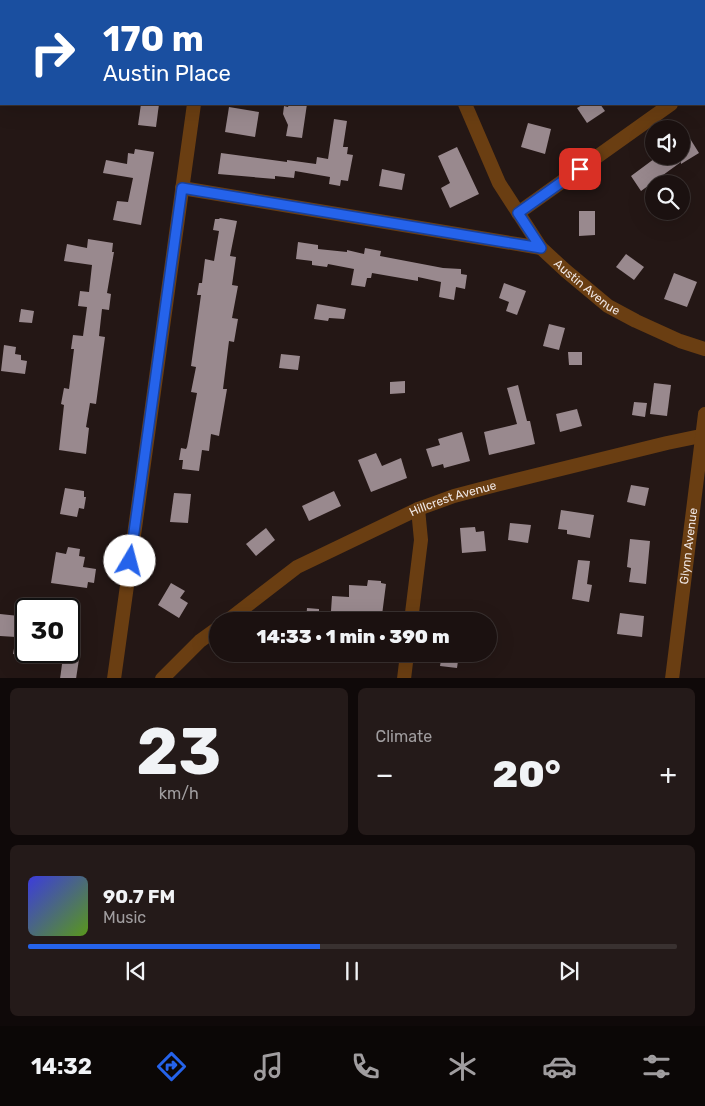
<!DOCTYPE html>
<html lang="en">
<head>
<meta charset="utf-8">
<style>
  body { margin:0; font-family:Rubik,sans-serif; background:#241a19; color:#f1f3f6; height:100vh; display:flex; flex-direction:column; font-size:19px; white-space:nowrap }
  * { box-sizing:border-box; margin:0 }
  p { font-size:16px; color:#a09d9f }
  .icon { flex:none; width:28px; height:28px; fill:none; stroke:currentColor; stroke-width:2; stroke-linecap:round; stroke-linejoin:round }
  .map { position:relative; height:678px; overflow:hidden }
  .sheet { display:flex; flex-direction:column; gap:10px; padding:10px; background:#0f0909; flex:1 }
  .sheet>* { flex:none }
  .banner { position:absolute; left:0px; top:0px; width:705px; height:105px; box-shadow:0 5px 20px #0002,0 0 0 1px #393130; background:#1a4fa0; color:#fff; overflow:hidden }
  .tools { position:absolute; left:645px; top:120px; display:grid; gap:10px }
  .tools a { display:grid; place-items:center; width:45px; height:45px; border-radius:50%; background:#1b1110; box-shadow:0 5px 20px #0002,0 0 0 1px #393130; font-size:25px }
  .speed { position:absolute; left:15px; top:598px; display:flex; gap:10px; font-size:25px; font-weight:700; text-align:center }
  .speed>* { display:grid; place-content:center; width:65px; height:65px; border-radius:50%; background:#1b1110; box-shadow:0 5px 20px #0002,0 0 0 1px #393130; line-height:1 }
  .speed .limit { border:2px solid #111; border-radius:8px; background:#fff; color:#111 }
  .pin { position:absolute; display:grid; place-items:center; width:42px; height:42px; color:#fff; margin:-21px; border-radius:10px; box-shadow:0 2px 8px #0006 }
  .me { position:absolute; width:55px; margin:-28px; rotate:8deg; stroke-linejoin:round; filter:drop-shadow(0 0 4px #0008) }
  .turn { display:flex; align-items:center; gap:18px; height:105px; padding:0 20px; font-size:22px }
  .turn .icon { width:65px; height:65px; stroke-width:2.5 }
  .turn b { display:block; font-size:35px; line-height:42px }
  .big { font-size:38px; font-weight:800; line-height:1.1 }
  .sheet .tile { flex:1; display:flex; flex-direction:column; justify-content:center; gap:8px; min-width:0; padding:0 18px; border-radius:8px; background:#241a19 }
  .sheet .dial { align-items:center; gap:0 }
  .dial b { font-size:65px; line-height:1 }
  .song { display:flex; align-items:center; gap:15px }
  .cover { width:60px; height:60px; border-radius:8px; background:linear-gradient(135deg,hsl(240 70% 55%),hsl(90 70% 35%)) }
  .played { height:5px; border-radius:2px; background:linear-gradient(90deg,#2563eb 45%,#393130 45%) }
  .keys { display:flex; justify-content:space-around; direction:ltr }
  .heat { display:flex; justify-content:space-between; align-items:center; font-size:28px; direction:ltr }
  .sheet .tiles { flex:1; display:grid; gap:10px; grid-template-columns:1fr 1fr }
  .tile:last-child { grid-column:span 2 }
  .trip { position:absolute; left:209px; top:612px; width:288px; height:50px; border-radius:25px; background:#1b1110; box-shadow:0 5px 20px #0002,0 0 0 1px #393130; font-weight:800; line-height:50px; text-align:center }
  .tab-bar { display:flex; height:80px; justify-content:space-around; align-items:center; background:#0b0706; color:#a09d9f }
  .tab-bar .icon { width:35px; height:35px }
  .tab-bar .current { color:#2563eb }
  .tab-bar b { font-size:22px; color:#f1f3f6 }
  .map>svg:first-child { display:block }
  .building { fill:#99898e }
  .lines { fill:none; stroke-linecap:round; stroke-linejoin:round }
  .minor { stroke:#6a3e12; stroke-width:14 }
  .route-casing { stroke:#184099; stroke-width:12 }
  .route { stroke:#2563eb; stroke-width:9 }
  .labels { text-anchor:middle; stroke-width:5; stroke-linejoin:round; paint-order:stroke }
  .street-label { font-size:12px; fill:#efe6e4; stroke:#090504 }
</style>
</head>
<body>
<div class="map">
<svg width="705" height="679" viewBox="0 0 705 679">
  <rect width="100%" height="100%" fill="#241715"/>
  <g class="building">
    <path d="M141,104H159L156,127L138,125Z"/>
    <path d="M289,104H307L302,138L286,136L288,125L283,114L284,106L288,107Z"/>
    <path d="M584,104H600L605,111L587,123L577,108Z"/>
    <path d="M229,107L259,112L255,137L225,132Z"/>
    <path d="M334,119L347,121L343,147H348L347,154L353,155L348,181L341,180L340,186L329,184L330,177L295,171L294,178L275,176V179L218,174L221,153L287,162V160L316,164L317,157L328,159Z"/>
    <path d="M528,123L551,129L545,154L521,147Z"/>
    <path d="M689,137L699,153L681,164V162L641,191L631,176L658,156H681V142Z"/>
    <path d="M457,147L479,194L450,208L441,188L450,183L438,156Z"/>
    <path d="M135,149L154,152L141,225L113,220L117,201L128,202L133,178L103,173L106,160L127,164L128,153L134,154Z"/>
    <path d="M382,169L405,174L402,190L379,186Z"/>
    <path d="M579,211H595V235L579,236Z"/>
    <path d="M220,218L237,221L230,256L236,257L232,285L238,286L232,318L238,319L234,342L229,341L223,389H227L219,436L211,434L209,451L202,450L199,471L182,469L183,460H179L181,448L186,449L187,447L197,393L191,392L196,367L191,366L201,295H197L199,283H202L205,259L214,261L219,231L213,230L215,219H219Z"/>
    <path d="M88,239L113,243L112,252H114L107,293L111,294L109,310L102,309L99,336L105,337L96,404L90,403L86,427L89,428L86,454L59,450L64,405L61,404L64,388L69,389L74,349H71L73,335L83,336L87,307L78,306L80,291L89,292L92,265L64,261L67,244L87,248Z"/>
    <path d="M298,242L318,245V249L347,252V250L364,254L365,248L381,251L380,256L443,268L461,269V274L467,275L465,289L456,287L454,300L439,297L441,282L418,277V281L372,273L371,278H367L365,287L351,285L354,269L328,264L327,267L312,265V261L296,259Z"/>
    <path d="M626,254L644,267L634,280L616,267Z"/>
    <path d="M674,273L697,282L687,307L664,299Z"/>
    <path d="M504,283L526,291L517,315L506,311L509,302L499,298Z"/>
    <path d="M317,304L346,309L344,319L329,318L328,321L314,319Z"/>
    <path d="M21,309L34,311L32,323L19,322Z"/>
    <path d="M549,324L565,328L559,350L543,346Z"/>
    <path d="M4,345L16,347L15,354L21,355V360L27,361L25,374L1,371Z"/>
    <path d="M568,352H582V365H569Z"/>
    <path d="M281,354L300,356L298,370L279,368Z"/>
    <path d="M405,381V393L390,394V382Z"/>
    <path d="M654,383L671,385L667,416L650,414Z"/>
    <path d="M518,385L527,421H530L535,444L489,455L484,432L517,424L507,388Z"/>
    <path d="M634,402L647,403L645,417L632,415Z"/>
    <path d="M577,409L582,426L560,432L556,414Z"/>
    <path d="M462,432L470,461L444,468L443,464L432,467L426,449L440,445L438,439Z"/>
    <path d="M376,453L382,466L401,458L407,478L371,492L358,460Z"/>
    <path d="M631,485L649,488L645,506L627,502Z"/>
    <path d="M65,488L84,491V497H86L84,509L79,508L77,517L60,514Z"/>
    <path d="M334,491L341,506L309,521L302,506Z"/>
    <path d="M174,493L191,494L188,523L170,522Z"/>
    <path d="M561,510L594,515L590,538L567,534V530L558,529Z"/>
    <path d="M510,523L531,525L528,543L508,540Z"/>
    <path d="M475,527L476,532L484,531L486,551L462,553L460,528Z"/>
    <path d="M266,528L275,540L256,556L246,544Z"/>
    <path d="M630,539L650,541L646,584L629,582L631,568L627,567Z"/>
    <path d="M68,547L80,549L79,556L85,557L83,567L96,569L94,583L88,582L87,588L51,583L56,552L66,554Z"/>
    <path d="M578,560L590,561L587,584L592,585L589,602L572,599Z"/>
    <path d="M368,580L381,581V583L386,584L382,615L331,611L332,596L349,597V585L367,586Z"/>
    <path d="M171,583L185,591L180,598L188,603L179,618L158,605Z"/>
    <path d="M307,608L319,609V621H306Z"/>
    <path d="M19,612L26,613V656L13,654L16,637L0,636V614L19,616Z"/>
    <path d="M620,613L644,616L642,637L617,634Z"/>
    <path d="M442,654H459L457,668L440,666Z"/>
    <path d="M63,657L79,659L76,679H60Z"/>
  </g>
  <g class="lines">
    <g class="minor">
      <path d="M429,0L430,1"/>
      <path d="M209,1V0"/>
      <path d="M442,1L446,0"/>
      <path d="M704,80H705"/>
      <path id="s1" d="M465,104L499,183L541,248L566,271L608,306L636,321L680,341L705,349"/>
      <path d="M182,188L541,248"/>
      <path d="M518,213L671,104"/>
      <path id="s2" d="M227,621L297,567L418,509L454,496L496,485L667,443L705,435"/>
      <path d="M411,621L421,540L418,509"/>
      <path d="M114,679L194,104"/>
      <path d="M162,679L200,641L218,628"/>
      <path d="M404,679L407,654"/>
      <path id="s3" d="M672,679L705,414"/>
    </g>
  </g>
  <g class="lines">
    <g class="route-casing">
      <path id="route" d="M130,561L182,188L541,248L518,213L580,169"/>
    </g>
    <use href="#route" class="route"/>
  </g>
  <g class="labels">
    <g class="street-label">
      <text dy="4" stroke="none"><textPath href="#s1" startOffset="224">Austin Avenue</textPath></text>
      <text dy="4" stroke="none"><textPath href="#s2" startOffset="259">Hillcrest Avenue</textPath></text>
      <text dy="4" stroke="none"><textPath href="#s3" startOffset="134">Glynn Avenue</textPath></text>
    </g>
  </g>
</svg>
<div class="tools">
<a><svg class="icon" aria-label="sound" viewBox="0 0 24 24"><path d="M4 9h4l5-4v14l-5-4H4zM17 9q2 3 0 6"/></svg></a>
<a><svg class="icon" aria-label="search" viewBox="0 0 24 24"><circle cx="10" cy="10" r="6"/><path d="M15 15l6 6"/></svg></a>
</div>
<div class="speed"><div class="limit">30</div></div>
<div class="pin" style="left:580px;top:169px;background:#d93025"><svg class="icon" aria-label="arrive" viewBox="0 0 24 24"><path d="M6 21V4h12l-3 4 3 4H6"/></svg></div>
<svg class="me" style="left:130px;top:561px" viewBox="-20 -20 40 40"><circle r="19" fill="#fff"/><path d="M0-13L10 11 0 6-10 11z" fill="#2563eb"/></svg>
<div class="trip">14:33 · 1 min · 390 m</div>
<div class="banner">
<div class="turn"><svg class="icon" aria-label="right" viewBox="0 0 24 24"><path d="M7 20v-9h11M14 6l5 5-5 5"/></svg><div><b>170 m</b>Austin Place</div></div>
</div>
</div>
<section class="sheet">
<div class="tiles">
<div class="tile dial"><b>23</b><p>km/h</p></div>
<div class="tile"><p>Climate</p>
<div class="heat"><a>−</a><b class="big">20°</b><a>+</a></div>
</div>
<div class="tile">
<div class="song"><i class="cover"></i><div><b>90.7 FM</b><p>Music</p></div></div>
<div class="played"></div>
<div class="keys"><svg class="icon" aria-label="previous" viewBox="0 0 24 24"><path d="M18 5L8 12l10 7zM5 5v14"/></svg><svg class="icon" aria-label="pause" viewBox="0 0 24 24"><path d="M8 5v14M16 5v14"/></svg><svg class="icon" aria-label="next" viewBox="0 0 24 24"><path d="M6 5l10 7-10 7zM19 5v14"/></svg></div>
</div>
</div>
</section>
<nav class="tab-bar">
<b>14:32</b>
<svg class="icon current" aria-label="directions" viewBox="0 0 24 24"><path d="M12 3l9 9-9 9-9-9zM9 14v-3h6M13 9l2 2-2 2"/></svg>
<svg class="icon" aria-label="music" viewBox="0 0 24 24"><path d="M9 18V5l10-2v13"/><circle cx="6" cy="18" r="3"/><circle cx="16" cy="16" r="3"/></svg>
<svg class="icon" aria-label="phone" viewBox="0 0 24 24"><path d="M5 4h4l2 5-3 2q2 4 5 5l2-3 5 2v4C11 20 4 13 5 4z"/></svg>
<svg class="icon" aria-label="climate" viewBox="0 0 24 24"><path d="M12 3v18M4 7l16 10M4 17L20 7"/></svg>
<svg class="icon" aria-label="car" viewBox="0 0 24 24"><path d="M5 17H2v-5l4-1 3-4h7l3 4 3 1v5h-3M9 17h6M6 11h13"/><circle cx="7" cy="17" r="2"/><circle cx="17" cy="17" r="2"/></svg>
<svg class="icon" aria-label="filters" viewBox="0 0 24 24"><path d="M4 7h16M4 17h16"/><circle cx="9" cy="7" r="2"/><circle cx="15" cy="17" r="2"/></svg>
</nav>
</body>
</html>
